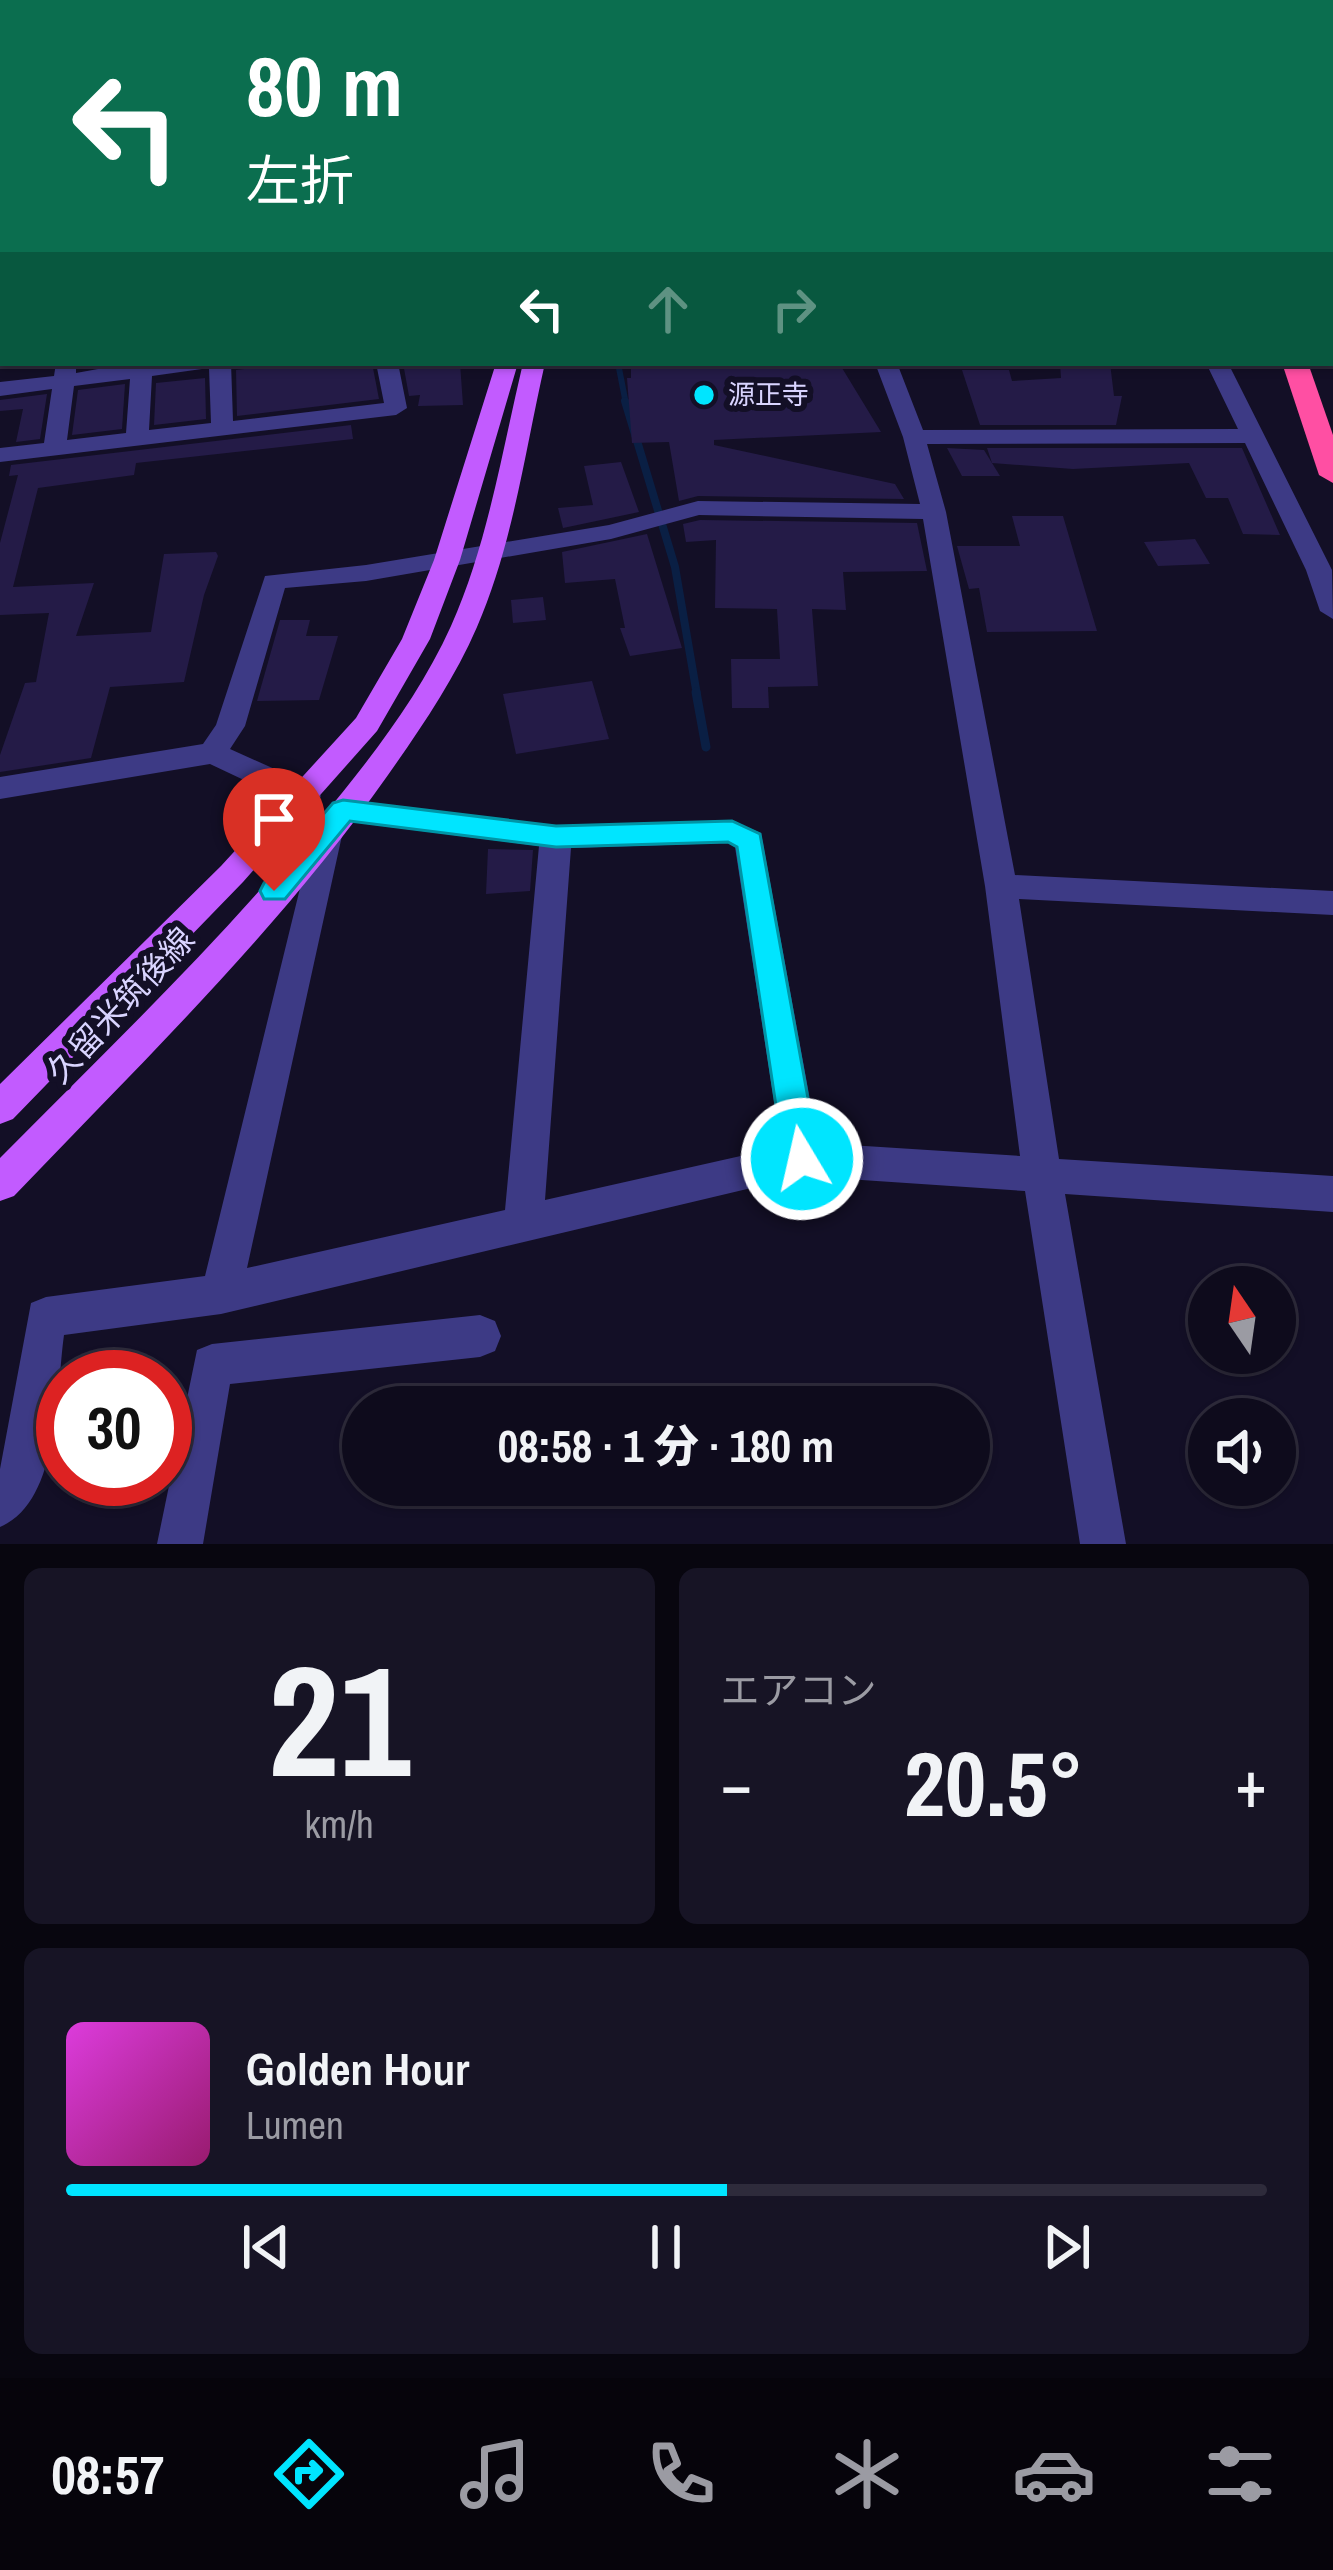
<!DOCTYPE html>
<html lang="ja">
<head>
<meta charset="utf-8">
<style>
  body { margin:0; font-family:"Archivo Narrow","Noto Sans JP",sans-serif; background:#171425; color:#f1f3f6; height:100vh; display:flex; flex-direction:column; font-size:45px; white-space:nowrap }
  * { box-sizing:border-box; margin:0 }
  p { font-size:39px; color:#9b9ba3 }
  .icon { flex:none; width:66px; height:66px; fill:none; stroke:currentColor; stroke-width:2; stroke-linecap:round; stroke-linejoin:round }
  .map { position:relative; height:1544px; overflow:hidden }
  .side { display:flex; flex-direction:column; gap:24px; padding:24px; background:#08060f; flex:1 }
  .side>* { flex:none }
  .hud { position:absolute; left:0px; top:0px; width:1335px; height:366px; box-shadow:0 3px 9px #0004,0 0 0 3px #2e2b3b; background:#0b6e4f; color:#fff; overflow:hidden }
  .needle { width:78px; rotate:347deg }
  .tools { position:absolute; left:1188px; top:1266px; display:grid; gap:24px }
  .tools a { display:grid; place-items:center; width:108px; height:108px; border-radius:50%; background:#0e0b1c; box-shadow:0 3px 9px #0004,0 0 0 3px #2e2b3b; font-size:60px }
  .speed { position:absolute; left:36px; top:1350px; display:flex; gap:24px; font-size:60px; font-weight:700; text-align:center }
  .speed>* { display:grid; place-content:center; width:156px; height:156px; border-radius:50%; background:#0e0b1c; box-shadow:0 3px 9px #0004,0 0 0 3px #2e2b3b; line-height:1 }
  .speed .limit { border:18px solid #d22; background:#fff; color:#111 }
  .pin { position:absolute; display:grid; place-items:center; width:102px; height:102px; color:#fff; margin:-123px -51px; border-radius:50% 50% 50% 0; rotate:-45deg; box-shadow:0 0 12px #0007 }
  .pin .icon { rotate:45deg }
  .me { position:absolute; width:132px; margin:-66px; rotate:351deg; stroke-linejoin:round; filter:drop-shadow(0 0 9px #0008) }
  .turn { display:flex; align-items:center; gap:42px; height:252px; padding:0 48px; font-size:54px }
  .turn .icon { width:156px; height:156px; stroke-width:2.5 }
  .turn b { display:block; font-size:84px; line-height:102px }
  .lanes { display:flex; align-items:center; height:114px; padding:0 48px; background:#0003; justify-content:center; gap:60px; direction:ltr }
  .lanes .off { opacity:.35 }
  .big { font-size:90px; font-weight:800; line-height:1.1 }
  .side .widget { flex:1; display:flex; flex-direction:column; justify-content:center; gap:18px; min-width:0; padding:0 42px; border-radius:18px; background:#171425 }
  .side .dial { align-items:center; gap:0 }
  .dial b { font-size:156px; line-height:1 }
  .song { display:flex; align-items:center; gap:36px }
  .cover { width:144px; height:144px; border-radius:18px; background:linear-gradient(135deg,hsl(300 70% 55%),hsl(320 70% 35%)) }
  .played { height:12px; border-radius:6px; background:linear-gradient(90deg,#00e5ff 55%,#2e2b3b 55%) }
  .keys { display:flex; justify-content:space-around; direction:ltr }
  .heat { display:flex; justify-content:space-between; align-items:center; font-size:66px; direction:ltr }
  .side .tiles { flex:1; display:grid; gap:24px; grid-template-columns:1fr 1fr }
  .widget:last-child { grid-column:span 2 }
  .trip { position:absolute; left:342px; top:1386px; width:648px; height:120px; border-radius:60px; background:#0e0b1c; box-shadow:0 3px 9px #0004,0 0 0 3px #2e2b3b; font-weight:800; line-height:120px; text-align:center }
  .tab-bar { display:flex; height:192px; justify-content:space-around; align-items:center; background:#06040b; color:#9b9ba3 }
  .tab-bar .icon { width:84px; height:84px }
  .tab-bar .current { color:#00e5ff }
  .tab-bar b { font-size:54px; color:#f1f3f6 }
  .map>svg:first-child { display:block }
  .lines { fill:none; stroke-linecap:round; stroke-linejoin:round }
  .stream-far3 { stroke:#0a1f44; stroke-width:4.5 }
  .stream-far2 { stroke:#0a1f44; stroke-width:6 }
  .stream-far1 { stroke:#0a1f44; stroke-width:8 }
  .stream { stroke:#0a1f44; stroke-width:9 }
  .building { fill:#241b47 }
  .street { fill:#3d3a85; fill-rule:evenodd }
  .secondary { fill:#6f6bff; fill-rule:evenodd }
  .primary { fill:#c25bff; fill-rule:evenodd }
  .highway { fill:#ff4fa3; fill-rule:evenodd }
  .route { fill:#00e5ff; stroke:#0095a6; stroke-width:3 }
  .poi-dot { fill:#00e5ff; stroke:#130f26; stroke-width:4.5 }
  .labels { text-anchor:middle; stroke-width:12; stroke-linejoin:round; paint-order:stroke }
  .far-poi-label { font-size:27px; fill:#d9d4ff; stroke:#130f26; text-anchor:start }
  .street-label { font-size:33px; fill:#d9d4ff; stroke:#130f26 }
</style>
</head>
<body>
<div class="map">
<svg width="1333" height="1544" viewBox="0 0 1333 1544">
  <rect width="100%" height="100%" fill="#130f26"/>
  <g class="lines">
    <path class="stream-far3" d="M482,0L497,3"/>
    <path class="stream-far2" d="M618,363L626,404"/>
    <path class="stream-far1" d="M625,401L675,567L697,695"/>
    <path class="stream" d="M696,692L706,747"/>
  </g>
  <g class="building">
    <path d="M290,363L294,369L372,363L379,399L237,416L236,370Z"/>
    <path d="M403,363H460L463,405L418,406L420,395L409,396Z"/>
    <path d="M631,363H839L881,432L714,440V445L895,484L904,499L698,496L679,501L669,442L632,443L627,378H631Z"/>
    <path d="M1060,363H1110L1114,396H1122L1116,425H980L962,370H1009L1012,381L1061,378Z"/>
    <path d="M205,378L206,419L154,425L156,383Z"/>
    <path d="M125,384L122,429L72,435L78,390Z"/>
    <path d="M47,394L40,439L16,442L23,409L0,411V400Z"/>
    <path d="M351,425L353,439L136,463L134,475L38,488L13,587L94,583L76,636L151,632L164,554L216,552L218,556L204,595L184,682L110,687L91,758L0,772V755L25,683L36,682L49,613L0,615V543L18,475L9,476L11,465Z"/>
    <path d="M947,448L984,450L1000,476H962Z"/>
    <path d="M987,448H1242L1280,535L1243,534L1228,498H1206L1189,463L1073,469L992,463Z"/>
    <path d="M621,462L639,512L563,528L558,508L593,505L584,466Z"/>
    <path d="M1012,516H1063L1097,631L987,632L979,588L969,589L957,546H1020Z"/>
    <path d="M700,520L917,523L927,571L843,572L846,610L812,609L818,686L768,687L769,708H732L731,659H780L777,609L715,608L716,540L686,542L683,524Z"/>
    <path d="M647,534L682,648L630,656L620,628H625L615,579L565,583L562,552Z"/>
    <path d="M1195,539L1210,564L1158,566L1144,542Z"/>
    <path d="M543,597L546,620L513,623L511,600Z"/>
    <path d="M280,620H310L306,636H338L319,700L257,701Z"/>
    <path d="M592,681L609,739L516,754L503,694Z"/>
    <path d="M488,849L533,850L530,891L486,894Z"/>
  </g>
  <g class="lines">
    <g class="street">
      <path d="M241,0H258L239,3Z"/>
      <path d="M584,0H598L583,3Z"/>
      <path d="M845,0H859L844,3Z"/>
      <path d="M1107,0H1122L1124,3H1109Z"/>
      <path d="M1295,0H1310L1312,3H1297Z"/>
      <rect x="0" y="158" width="3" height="10"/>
      <path d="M1,287L3,307L0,308V287Z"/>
      <path d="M56,363H76V373L131,363H231L233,421L384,403L376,363H398L407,408L396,415L0,462V448L44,443L52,389L0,396V382L54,376ZM209,368L211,423L149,430L152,376ZM130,379L126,433L67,440L74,386Z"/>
      <path d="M875,363H897L923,430L1238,429L1206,363H1228L1332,570L1333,619L1320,611L1306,570L1245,443L927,444L946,512L1015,875L1333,891V915L1019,899L1059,1159L1333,1176V1212L1065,1194L1126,1544H1080L1025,1191L802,1176L221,1314L64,1335C56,1392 60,1502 0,1527V1469L31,1303L46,1297L205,1276L316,823H338L343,831L247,1268L505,1210L539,846L343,821L332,818L328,810L332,802L343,799L556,826L732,821L761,833L818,1143L1020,1156L985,886L923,519L699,515L611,539L366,581L285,588L245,726L230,749L317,788L321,796L317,804H295L210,764L0,799V777L203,744L216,725L265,576L366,565L609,525L698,501L920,504L903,437ZM728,843L735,847L781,1147L545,1200L571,848Z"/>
      <path d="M480,1315L495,1321L501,1336L495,1351L480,1357L230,1384L203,1544H157L197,1350L212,1344Z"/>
    </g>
    <g class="secondary">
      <path d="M149,0H182L185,3H152Z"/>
      <path d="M3,5V23L0,24V6Z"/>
    </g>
    <g class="primary">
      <path d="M623,0H637L622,3Z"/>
      <path d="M496,363H518L460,560L430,639L377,731L243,882L13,1119L0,1124V1084L221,866L356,718L402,639L434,560Z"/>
      <path d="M523,363H545C525,451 513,544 477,627C454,680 421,728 388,775C280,929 143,1061 14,1196L0,1201V1158C109,1048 221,941 319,821C368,762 419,697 451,626C488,543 502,451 523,363Z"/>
    </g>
    <g class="highway">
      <path d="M1333,63V75H1332V63Z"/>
      <path d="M1333,174V192H1332V174Z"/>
      <rect x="1332" y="249" width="1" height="25"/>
      <path d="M1282,363H1308L1333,435V483L1319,475Z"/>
    </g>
  </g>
  <path class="route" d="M343,800L556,826L732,821L760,834L819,1159L814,1170L802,1174L790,1170L784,1159L737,847L728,842L556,847L350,821L285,899H264L260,891L264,883L333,803Z"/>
  <circle class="poi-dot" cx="704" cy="395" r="12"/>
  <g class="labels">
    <g class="far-poi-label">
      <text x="728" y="404">源正寺</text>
    </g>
    <g class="street-label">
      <text transform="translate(120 1005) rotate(-47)" y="12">久留米筑後線</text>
    </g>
  </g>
</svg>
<div class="tools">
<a><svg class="needle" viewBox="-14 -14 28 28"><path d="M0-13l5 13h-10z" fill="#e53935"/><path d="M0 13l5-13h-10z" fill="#9b9ba3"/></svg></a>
<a><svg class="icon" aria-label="sound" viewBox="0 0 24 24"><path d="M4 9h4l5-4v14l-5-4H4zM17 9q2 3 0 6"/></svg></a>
</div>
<div class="speed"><div class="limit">30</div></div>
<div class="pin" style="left:274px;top:891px;background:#d93025"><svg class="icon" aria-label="arrive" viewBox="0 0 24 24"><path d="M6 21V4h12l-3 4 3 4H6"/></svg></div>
<svg class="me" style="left:802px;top:1159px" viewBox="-20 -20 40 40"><circle r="17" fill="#00e5ff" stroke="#fff" stroke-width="3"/><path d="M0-11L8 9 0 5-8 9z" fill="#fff"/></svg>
<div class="trip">08:58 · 1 分 · 180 m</div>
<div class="hud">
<div class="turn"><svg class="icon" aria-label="left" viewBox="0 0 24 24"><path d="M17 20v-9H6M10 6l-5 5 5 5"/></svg><div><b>80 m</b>左折</div></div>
<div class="lanes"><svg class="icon" aria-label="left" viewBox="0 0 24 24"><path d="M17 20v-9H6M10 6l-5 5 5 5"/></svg><svg class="icon off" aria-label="ahead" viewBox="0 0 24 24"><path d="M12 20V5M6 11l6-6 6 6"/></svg><svg class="icon off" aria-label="right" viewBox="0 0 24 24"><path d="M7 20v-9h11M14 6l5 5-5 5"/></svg></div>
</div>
</div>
<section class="side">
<div class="tiles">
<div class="widget dial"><b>21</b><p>km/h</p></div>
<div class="widget"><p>エアコン</p>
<div class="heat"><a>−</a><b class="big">20.5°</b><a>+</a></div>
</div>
<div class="widget">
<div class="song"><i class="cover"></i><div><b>Golden Hour</b><p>Lumen</p></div></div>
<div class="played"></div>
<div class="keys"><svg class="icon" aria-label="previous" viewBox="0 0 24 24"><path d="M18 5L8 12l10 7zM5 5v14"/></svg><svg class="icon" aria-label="pause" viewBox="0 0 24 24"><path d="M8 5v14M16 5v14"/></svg><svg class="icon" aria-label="next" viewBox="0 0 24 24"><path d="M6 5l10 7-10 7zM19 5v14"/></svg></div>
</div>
</div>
</section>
<nav class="tab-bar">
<b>08:57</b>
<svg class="icon current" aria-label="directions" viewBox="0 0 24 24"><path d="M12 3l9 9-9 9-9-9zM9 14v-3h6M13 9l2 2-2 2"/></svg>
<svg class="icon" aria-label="music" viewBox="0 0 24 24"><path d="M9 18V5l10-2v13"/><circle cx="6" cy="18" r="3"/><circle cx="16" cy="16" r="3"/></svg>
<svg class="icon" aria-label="phone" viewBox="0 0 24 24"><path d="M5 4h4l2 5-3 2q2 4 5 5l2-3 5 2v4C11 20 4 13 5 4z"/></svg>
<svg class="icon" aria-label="climate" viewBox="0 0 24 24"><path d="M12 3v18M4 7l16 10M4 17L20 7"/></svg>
<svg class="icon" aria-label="car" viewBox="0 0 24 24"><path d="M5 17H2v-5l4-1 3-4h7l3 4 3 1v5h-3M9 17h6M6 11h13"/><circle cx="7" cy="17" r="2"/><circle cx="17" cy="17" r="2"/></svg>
<svg class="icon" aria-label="filters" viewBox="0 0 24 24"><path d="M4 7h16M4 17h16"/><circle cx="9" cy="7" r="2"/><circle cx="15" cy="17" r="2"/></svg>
</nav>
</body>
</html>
